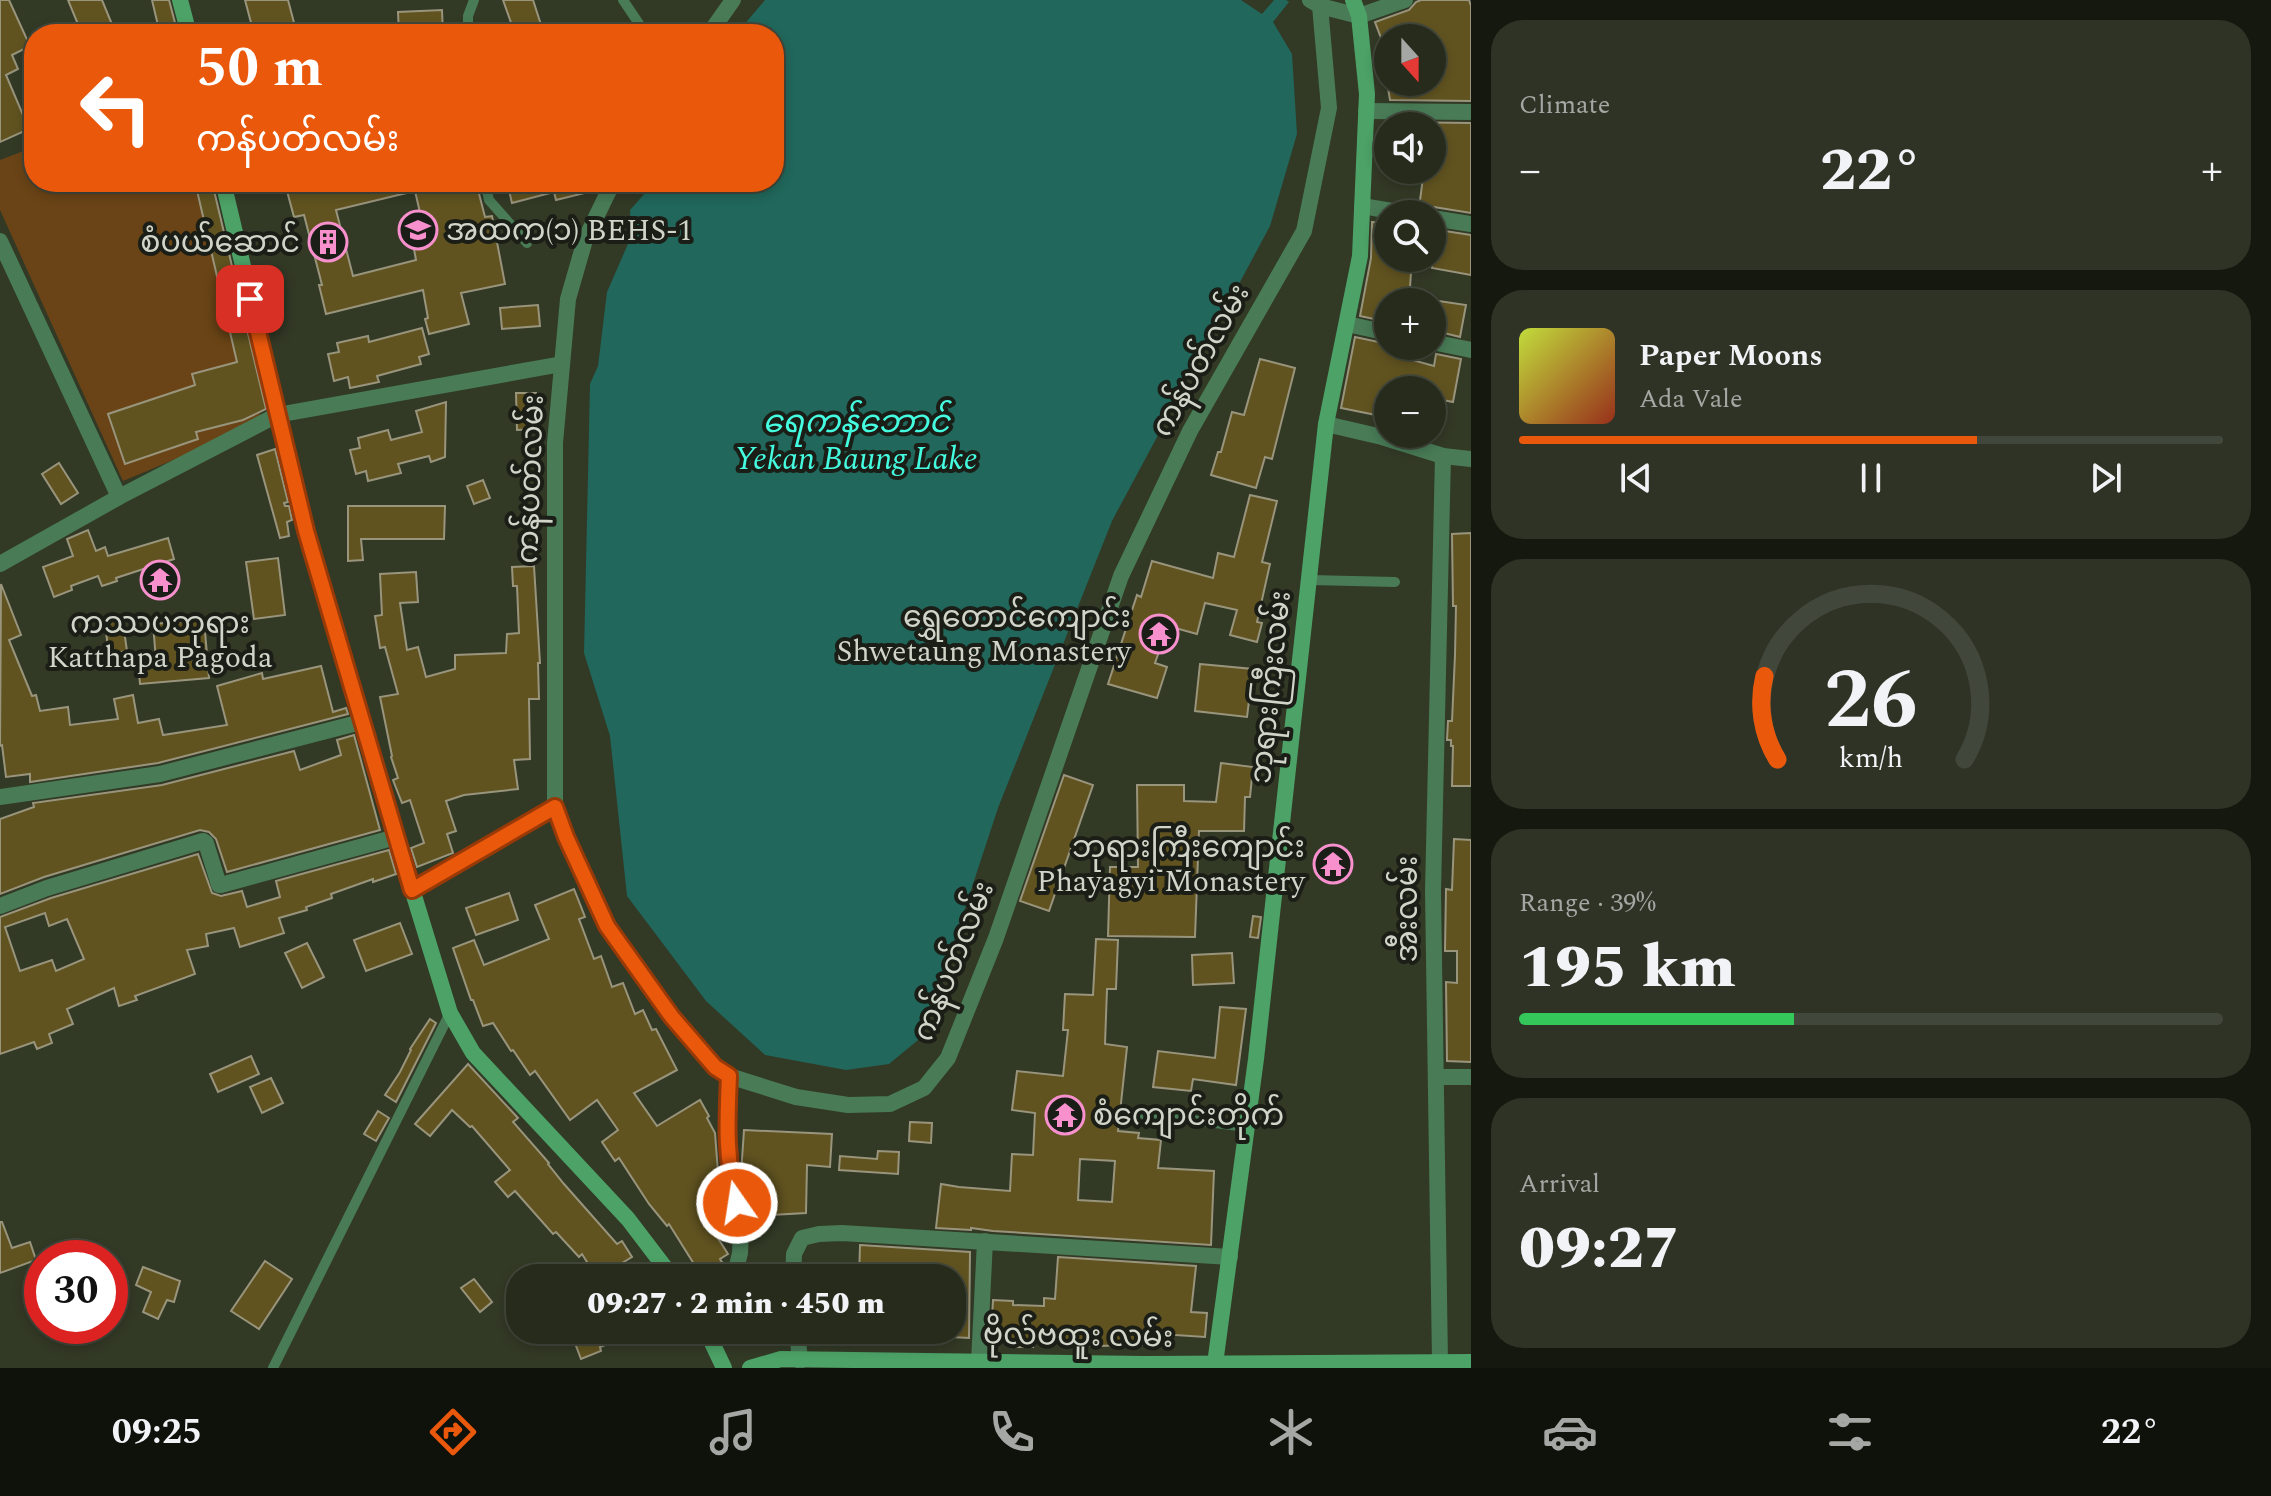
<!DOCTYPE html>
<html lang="en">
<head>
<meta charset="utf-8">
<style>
  body { margin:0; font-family:Spectral,"Noto Sans Myanmar",serif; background:#2e3325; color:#f1f3f6; height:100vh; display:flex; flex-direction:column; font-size:30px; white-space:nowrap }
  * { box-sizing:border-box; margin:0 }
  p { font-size:26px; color:#a4a7a3 }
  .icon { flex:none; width:44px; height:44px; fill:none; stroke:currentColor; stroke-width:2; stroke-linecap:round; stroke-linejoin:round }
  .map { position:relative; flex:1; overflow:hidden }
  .drawer { display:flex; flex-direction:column; gap:20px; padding:20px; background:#15180f; width:800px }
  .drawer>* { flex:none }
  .banner { position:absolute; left:24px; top:24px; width:760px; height:168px; border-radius:32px; box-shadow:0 4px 12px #0003,0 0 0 2px #42473b; background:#ea580c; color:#fff; overflow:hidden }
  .needle { width:52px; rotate:159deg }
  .tools { position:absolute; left:1374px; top:24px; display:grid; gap:16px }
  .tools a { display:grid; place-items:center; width:72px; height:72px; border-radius:50%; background:#262b1c; box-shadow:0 4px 12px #0003,0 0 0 2px #42473b; font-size:40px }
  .speed { position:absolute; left:24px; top:1240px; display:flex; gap:16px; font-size:40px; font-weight:700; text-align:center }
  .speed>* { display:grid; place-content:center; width:104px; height:104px; border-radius:50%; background:#262b1c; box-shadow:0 4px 12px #0003,0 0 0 2px #42473b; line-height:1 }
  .speed .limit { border:12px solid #d22; background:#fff; color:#111 }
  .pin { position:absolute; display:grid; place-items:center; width:68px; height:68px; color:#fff; margin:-34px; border-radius:16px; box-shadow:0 4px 12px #0006 }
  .me { position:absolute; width:88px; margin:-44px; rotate:347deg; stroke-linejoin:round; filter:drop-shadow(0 0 6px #0008) }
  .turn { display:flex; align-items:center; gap:28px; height:168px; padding:0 40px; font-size:36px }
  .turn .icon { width:104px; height:104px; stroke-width:2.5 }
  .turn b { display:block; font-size:56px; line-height:68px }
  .big { font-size:60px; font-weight:800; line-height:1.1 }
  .drawer .tile { flex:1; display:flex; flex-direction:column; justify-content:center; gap:12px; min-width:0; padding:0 28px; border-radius:32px; background:#2e3325 }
  .drawer .dial { align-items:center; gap:0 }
  .dial svg { height:208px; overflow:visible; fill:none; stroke:#42473b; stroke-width:7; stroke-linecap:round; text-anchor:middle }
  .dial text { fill:#f1f3f6; stroke:none }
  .song { display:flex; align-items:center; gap:24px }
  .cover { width:96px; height:96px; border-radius:12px; background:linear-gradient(135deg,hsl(70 70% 55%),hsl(10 70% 35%)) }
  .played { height:8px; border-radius:4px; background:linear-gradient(90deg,#ea580c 65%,#42473b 65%) }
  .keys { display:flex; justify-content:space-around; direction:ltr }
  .heat { display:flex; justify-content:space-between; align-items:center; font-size:44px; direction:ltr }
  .charge { height:12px; border-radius:6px; background:linear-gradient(90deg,#34c759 39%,#42473b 0) }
  .trip { position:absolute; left:506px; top:1264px; width:460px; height:80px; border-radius:32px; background:#262b1c; box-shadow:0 4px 12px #0003,0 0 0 2px #42473b; font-weight:800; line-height:80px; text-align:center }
  .menu { display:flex; height:128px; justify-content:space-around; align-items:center; background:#0f110b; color:#a4a7a3 }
  .menu .icon { width:56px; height:56px }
  .menu .active { color:#ea580c }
  .menu b { font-size:36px; color:#f1f3f6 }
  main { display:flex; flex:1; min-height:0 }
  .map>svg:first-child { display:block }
  .green { fill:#6a4416 }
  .water { fill:#21675b }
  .building { fill:#605320; stroke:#99947c; stroke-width:2; fill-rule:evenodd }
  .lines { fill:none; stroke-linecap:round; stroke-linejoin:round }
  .service { stroke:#487b56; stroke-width:10 }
  .minor { stroke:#487b56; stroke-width:16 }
  .secondary { stroke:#4ca267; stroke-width:16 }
  .route-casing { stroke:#983908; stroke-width:20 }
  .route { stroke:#ea580c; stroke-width:14 }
  .labels { text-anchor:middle; stroke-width:8; stroke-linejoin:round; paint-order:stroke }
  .poi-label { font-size:30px; fill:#d1d5c9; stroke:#1b1e16; text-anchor:end }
  .street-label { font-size:30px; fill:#d1d5c9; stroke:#1b1e16 }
  .water-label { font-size:32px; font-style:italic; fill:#44fce0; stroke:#1b1e16 }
</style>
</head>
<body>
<main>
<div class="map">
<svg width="1471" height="1368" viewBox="0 0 1471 1368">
  <rect width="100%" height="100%" fill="#323925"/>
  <path class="green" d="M34,147V182H202L262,423L123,481L0,210V160Z"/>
  <path class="water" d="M765,0H1241L1262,14L1274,0H1286L1289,2L1273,22L1292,54L1297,134L1270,226L1112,521L998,808L923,1036L889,1064L846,1070L765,1055L706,1001L627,896L610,736L584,653L590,384L598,366L607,292L631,237L630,210L655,182H774V34H736Z"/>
  <g class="building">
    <path d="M0,0H9L30,46L12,55L18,69L6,75L29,129L0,142Z"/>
    <path d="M68,0H102L116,34H82Z"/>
    <path d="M152,0H169L178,34H160Z"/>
    <path d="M245,0H288L297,34H254Z"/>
    <path d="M503,0H533L544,34H515Z"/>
    <path d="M1421,0H1469L1471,6V101L1390,100L1387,82H1432V38H1381L1375,22L1409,10L1416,2Z"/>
    <path d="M442,10L443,34H399L398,12Z"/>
    <path d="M1393,122L1471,123V213L1434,207L1420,211L1419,208L1424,170H1432V126H1393Z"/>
    <path d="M195,182H212L266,409L243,420L196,432L198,439L125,464L108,414L195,385L192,374L237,362Z"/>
    <path d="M293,182H476L485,217L492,216L505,284L461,293L469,324L429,334L425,319L428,318L423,290L326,314L319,285H322L304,215L294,217L287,191L295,189ZM415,191L424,230L411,233L416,260L353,276L336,210Z"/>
    <path d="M507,182H601L597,190L556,200L554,192L512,203Z"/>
    <path d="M1372,222L1388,223V258H1412L1409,302H1388V322L1360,316L1371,258Z"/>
    <path d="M1432,229L1471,235V275L1432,268Z"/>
    <path d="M1432,300L1466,305L1460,337L1440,332L1442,323L1432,321Z"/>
    <path d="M538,305L540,326L502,329L500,308Z"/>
    <path d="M422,328L429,354L419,357L421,364L377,376L379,382L350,388L348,377L334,381L328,354L339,352L337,343L368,336L369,342Z"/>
    <path d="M1355,337L1388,344V346H1393L1391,354L1434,366L1436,354L1461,359L1453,402L1432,398V390H1381L1376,415L1341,408Z"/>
    <path d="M1260,359L1295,368L1272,459L1265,457L1256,488L1211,475L1218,452H1221L1232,412L1244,415Z"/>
    <path d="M516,393H536L537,429L517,430Z"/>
    <path d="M446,402L445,457L431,462L429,456L398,464L401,473L368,481L366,471L356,474L350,450L360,448L358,438L388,430L391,440L422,432L416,411Z"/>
    <path d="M275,449L288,502L284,503L285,506H289L292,520L287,522L289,536L280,538L257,455Z"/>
    <path d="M59,463L78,493L61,504L42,474Z"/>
    <path d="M483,480L490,498L474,504L467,486Z"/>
    <path d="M1250,495L1277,501L1262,562L1270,564L1257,622L1262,623L1257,642L1230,635L1237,610L1205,603L1197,634L1168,626L1155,663L1167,667L1157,698L1108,684L1137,595L1141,597L1152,561L1213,578L1218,553L1234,557Z"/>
    <path d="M348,506H445L444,539H361L363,560L348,561Z"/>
    <path d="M88,530L96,551L105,547L108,556L168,538L174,559L116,578L117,581L102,586L98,576L71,586L72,590L54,597L43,567L73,556L67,539Z"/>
    <path d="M1471,533V786H1452L1453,746H1451V740H1447L1448,721H1452L1455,655L1456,606H1453L1452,534Z"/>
    <path d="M278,558L285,615L254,619L246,562Z"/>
    <path d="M534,566L540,663H538L539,699H529L530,759L514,760L518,789L464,795L446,801L456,831L447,834L453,853L417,867L411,848L424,843L410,800L402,803L393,780L398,778L391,757L392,756L380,697L398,694L385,647L380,648L375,616L382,615L380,574L416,572L418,602L400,603L407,650L418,647L426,677L455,669V655L506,653L507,634L519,633L517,586H513L512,567Z"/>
    <path d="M1,584L21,635L9,640L32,696L36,695L40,711L68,707L70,725L118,719L114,699L133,695L138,723L159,719L163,735L227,725L217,686L262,673L263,679L321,666L333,712L346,708L348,714L158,763L30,782V774L6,777L2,745L0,746Z"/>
    <path d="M122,616L127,651L109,654L104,618Z"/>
    <path d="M204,620L209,678L140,684L138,662L156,660L153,624Z"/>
    <path d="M1200,664L1253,669L1247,717L1195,711Z"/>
    <path d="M354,735L380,830L227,872L216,839L209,832L200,830L44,877L0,894V819L31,808L34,807L33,803L162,785L294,751L300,770L341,755L337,740Z"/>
    <path d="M1221,763L1253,767L1250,797H1245L1244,831H1199L1195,937L1108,936L1110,867H1138L1137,785H1184V801L1216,802Z"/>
    <path d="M1064,775L1093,785L1049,911L1020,901Z"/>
    <path d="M1454,839L1471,840V1062L1447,1061L1446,982L1457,983V951H1445L1446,889L1452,890Z"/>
    <path d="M389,850L396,874L373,882V879L331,894L332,898L306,907L307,910L279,918L284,933L240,947L234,928L206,934L208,946L187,950L195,974L135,996L137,1000L119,1006L114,988L67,1009L73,1024L49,1034L52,1043L37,1049L34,1042L0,1054V917L51,898L198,854L212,893L221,896L242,891L247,907L280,897L276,881ZM45,913L49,926L67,919L84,959L56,971L52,960L20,971L5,927Z"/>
    <path d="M574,889L585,917L579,919L594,959L601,956L612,987L623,983L635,1014L643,1010L652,1030L656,1029L677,1070L634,1093L657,1126L700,1100L709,1116L707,1118L715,1133L718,1172L726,1214L712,1222L715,1227L712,1229L728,1254L720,1259L725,1267L723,1278H707L701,1270L699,1272L669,1224L667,1226L649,1204L619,1158L615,1161L602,1142L618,1130L597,1100L570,1120L535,1071L530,1075L513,1050L511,1051L493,1023L483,1026L473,1000H471L453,948L474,940L484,965L549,939L535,905Z"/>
    <path d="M509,893L518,920L476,935L466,908Z"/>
    <path d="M1253,916L1261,917L1258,938L1250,937Z"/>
    <path d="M400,923L412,954L366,971L354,940Z"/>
    <path d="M1096,939L1118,940L1116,989H1107L1105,1044L1127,1047L1118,1131L1139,1133L1138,1138L1161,1140L1158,1168L1214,1171L1211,1245L993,1231L971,1228V1230L936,1228L941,1184L959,1187L1010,1191L1012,1154L1033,1155L1035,1113L1012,1110L1017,1071L1063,1076L1068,1030H1063L1065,994L1093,995ZM1080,1159L1115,1161L1112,1202L1078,1200Z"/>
    <path d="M307,943L324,977L302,988L285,953Z"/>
    <path d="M1232,953L1234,983L1193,985L1192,955Z"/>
    <path d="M1220,1007L1246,1009L1236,1085L1193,1079L1191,1091L1153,1087L1158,1051L1215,1058Z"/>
    <path d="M430,1019L436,1023L396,1102L385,1095L400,1072L411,1050L410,1049Z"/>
    <path d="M251,1056L259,1074L218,1092L210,1074Z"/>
    <path d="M468,1064L518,1118L513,1122L549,1163L548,1164L564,1184L617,1244L622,1241L632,1257L597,1278L582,1254L579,1257L556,1232L553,1234L515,1191L508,1197L495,1182L510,1170L472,1126L470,1127L452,1110L430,1136L415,1124Z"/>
    <path d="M271,1078L283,1103L262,1113L250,1087Z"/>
    <path d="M378,1111L389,1118L376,1141L364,1134Z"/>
    <path d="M910,1122L932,1123L931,1143L909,1141Z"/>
    <path d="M744,1130L832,1134L830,1167L807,1165L806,1213L752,1216V1199L747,1202L741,1174Z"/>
    <path d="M878,1151L899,1152L898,1174L839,1170L840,1156L877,1159Z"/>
    <path d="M0,1222H2L12,1248L30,1242L36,1260L0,1273Z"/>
    <path d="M860,1245L970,1252L969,1338L951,1337L952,1278H859Z"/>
    <path d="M1058,1257L1196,1266L1191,1312L1207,1313L1205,1337L1160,1334V1344L1099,1346L1078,1345V1341L1033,1338V1347H1015V1341H994V1339H991L993,1300L1013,1301V1305L1044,1306V1298L1055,1299Z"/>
    <path d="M265,1261L292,1279L259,1329L231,1311Z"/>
    <path d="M143,1267L180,1281L174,1302L167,1300L158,1319L143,1312L151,1292L136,1285Z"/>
    <path d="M474,1279L492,1302L480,1312L461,1288Z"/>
    <path d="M570,1330H641V1331L600,1347L601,1351L581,1359Z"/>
  </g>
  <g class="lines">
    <g class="service">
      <path d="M623,0L646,34"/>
      <path d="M468,34V16L474,0"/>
      <path d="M485,182L489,200L527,243"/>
      <path d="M1310,580L1395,582"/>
      <path d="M1143,1114L1247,1127"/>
      <path d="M273,1368L450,1013"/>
    </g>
    <g class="minor">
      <path d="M1317,0L1320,6L1359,16L1405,0"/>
      <path d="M709,34L733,0"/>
      <path d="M1366,111L1471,112"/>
      <path d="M613,182L585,240L568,299L555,443V807L566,837L607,926L672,1017L715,1067L729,1076L796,1097L848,1105L890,1104L924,1088L948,1058L996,938L1121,576L1190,431L1304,231L1329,108L1320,6L1310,0"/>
      <path d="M1362,206L1410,214"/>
      <path d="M1432,218L1471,224"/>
      <path d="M0,241L119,497"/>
      <path d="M1347,324L1388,333"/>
      <path d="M1432,342L1471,350"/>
      <path d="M1326,424L1382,437L1443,456L1471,459"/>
      <path d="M0,564L119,497L277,415L562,364"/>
      <path d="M0,797L160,774L361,722"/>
      <path d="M412,890L555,807"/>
      <path d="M0,906L47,888L203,841L206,843L219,885H221L396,837"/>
      <path d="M729,1076L726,1138L729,1171L741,1230L740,1253L734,1278"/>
      <path d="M1437,1077H1471"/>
      <path d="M793,1278L794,1254L802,1238L819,1234L842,1233L1230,1257"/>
      <path d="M797,1330L800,1361"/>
      <path d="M979,1362L985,1241"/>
      <path d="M1440,1362L1433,891L1443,456"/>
    </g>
    <g class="secondary">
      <path d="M180,0L189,34"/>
      <path d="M223,182L306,531L377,775L450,1013L473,1053L628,1219L673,1278"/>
      <path d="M706,1330L724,1368"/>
      <path d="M1215,1364L1256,1059L1326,424L1360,256L1367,94L1359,16L1353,0"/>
      <path d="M750,1368L781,1359L1145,1364L1471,1362"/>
    </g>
  </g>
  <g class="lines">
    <g class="route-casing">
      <path id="route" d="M250,299L306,531L412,890L555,807L566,837L607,926L672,1017L715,1067L729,1076C727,1124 725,1155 737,1203"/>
    </g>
    <use href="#route" class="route"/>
  </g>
  <defs>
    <g id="school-ring" transform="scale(2)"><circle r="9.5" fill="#1b1e16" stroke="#f790cd" stroke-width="1.5"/><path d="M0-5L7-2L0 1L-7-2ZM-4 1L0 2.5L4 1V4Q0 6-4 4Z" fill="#f790cd"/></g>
    <g id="building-ring" transform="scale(2)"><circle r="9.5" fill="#1b1e16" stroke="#f790cd" stroke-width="1.5"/><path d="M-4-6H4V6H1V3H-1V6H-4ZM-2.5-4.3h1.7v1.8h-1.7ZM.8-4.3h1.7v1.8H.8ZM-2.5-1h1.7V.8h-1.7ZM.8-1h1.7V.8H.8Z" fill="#f790cd"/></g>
    <g id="temple-ring" transform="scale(2)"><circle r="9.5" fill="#1b1e16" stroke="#f790cd" stroke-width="1.5"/><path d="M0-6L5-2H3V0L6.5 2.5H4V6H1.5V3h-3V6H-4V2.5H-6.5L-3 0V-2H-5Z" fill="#f790cd"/></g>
  </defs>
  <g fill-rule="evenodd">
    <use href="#school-ring" x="418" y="230"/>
    <use href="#building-ring" x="328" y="242"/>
    <use href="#temple-ring" x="160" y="580"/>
    <use href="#temple-ring" x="1159" y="634"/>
    <use href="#temple-ring" x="1333" y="864"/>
    <use href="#temple-ring" x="1065" y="1115"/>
  </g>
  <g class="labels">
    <g class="poi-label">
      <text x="446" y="240" text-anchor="start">အထက(၁) BEHS-1</text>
      <text x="300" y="252">စံပယ်ဆောင်</text>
      <text x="1131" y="627">ရွှေတောင်ကျောင်း<tspan x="1131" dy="34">Shwetaung Monastery</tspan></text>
      <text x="160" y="633" text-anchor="middle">ကဿပဘုရား<tspan x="160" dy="34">Katthapa Pagoda</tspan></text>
      <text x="1305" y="857">ဘုရားကြီးကျောင်း<tspan x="1305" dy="34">Phayagyi Monastery</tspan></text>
      <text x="1093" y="1125" text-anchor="start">စံကျောင်းတိုက်</text>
    </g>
    <g class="street-label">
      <text transform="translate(1200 360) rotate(-61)" y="10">ကန်ပတ်လမ်း</text>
      <text transform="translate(530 479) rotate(-88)" y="10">ကန်ပတ်လမ်း</text>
      <text transform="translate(1270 687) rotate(-84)" y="10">ဘုရားကြီးလမ်း</text>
      <text transform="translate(1407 909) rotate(-90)" y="10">အီးလမ်း</text>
      <text transform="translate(953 961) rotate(-68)" y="10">ကန်ပတ်လမ်း</text>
      <text transform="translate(1078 1335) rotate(1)" y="10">ဗိုလ်ဗထူး လမ်း</text>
    </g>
    <g class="water-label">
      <text x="856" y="432">ရေကန်ဘောင်<tspan x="856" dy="37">Yekan Baung Lake</tspan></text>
    </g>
  </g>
</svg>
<div class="tools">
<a><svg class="needle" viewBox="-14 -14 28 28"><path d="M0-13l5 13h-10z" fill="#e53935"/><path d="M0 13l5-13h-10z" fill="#a4a7a3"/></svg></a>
<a><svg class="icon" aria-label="sound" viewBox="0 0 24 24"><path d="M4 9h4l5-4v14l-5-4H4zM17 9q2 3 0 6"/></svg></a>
<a><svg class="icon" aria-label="search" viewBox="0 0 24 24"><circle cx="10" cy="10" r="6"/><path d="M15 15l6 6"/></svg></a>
<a>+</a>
<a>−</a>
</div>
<div class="speed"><div class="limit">30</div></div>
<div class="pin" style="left:250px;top:299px;background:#d93025"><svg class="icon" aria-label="arrive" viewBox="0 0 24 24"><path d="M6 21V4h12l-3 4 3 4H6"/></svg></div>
<svg class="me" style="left:737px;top:1203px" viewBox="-20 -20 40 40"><circle r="17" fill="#ea580c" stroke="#fff" stroke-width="3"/><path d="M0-11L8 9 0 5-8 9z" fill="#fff"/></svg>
<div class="trip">09:27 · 2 min · 450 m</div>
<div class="banner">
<div class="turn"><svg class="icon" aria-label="left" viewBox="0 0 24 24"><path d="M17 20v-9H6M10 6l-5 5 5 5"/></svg><div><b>50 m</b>ကန်ပတ်လမ်း</div></div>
</div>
</div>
<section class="drawer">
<div class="tile"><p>Climate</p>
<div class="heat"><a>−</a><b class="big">22°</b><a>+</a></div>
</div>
<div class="tile">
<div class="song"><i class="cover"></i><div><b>Paper Moons</b><p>Ada Vale</p></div></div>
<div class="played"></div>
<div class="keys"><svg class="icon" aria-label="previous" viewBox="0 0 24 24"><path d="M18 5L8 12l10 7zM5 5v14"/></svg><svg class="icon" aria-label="pause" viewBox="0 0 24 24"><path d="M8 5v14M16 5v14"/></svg><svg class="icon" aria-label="next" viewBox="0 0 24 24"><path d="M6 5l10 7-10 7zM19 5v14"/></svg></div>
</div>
<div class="tile dial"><svg viewBox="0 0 100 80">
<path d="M14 69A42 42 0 1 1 86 69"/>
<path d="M14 69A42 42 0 0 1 9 37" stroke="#ea580c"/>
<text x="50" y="56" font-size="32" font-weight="700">26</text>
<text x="50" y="72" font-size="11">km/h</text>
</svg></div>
<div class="tile"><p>Range · 39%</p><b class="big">195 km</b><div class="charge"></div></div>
<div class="tile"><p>Arrival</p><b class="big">09:27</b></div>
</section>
</main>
<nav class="menu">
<b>09:25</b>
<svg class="icon active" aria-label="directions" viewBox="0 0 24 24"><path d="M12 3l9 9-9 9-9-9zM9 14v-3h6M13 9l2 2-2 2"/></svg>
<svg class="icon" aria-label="music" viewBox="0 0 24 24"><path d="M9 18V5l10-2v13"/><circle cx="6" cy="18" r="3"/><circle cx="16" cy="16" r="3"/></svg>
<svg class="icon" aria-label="phone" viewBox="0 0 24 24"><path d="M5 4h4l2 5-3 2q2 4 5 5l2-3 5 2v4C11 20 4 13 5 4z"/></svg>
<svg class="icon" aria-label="climate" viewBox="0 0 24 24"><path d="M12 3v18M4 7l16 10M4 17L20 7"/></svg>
<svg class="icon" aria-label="car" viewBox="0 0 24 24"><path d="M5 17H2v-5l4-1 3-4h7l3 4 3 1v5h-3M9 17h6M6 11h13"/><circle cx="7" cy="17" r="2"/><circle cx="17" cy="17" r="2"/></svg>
<svg class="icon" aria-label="filters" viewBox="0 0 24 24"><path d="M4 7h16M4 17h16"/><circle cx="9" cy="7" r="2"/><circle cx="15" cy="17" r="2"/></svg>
<b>22°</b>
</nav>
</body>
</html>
